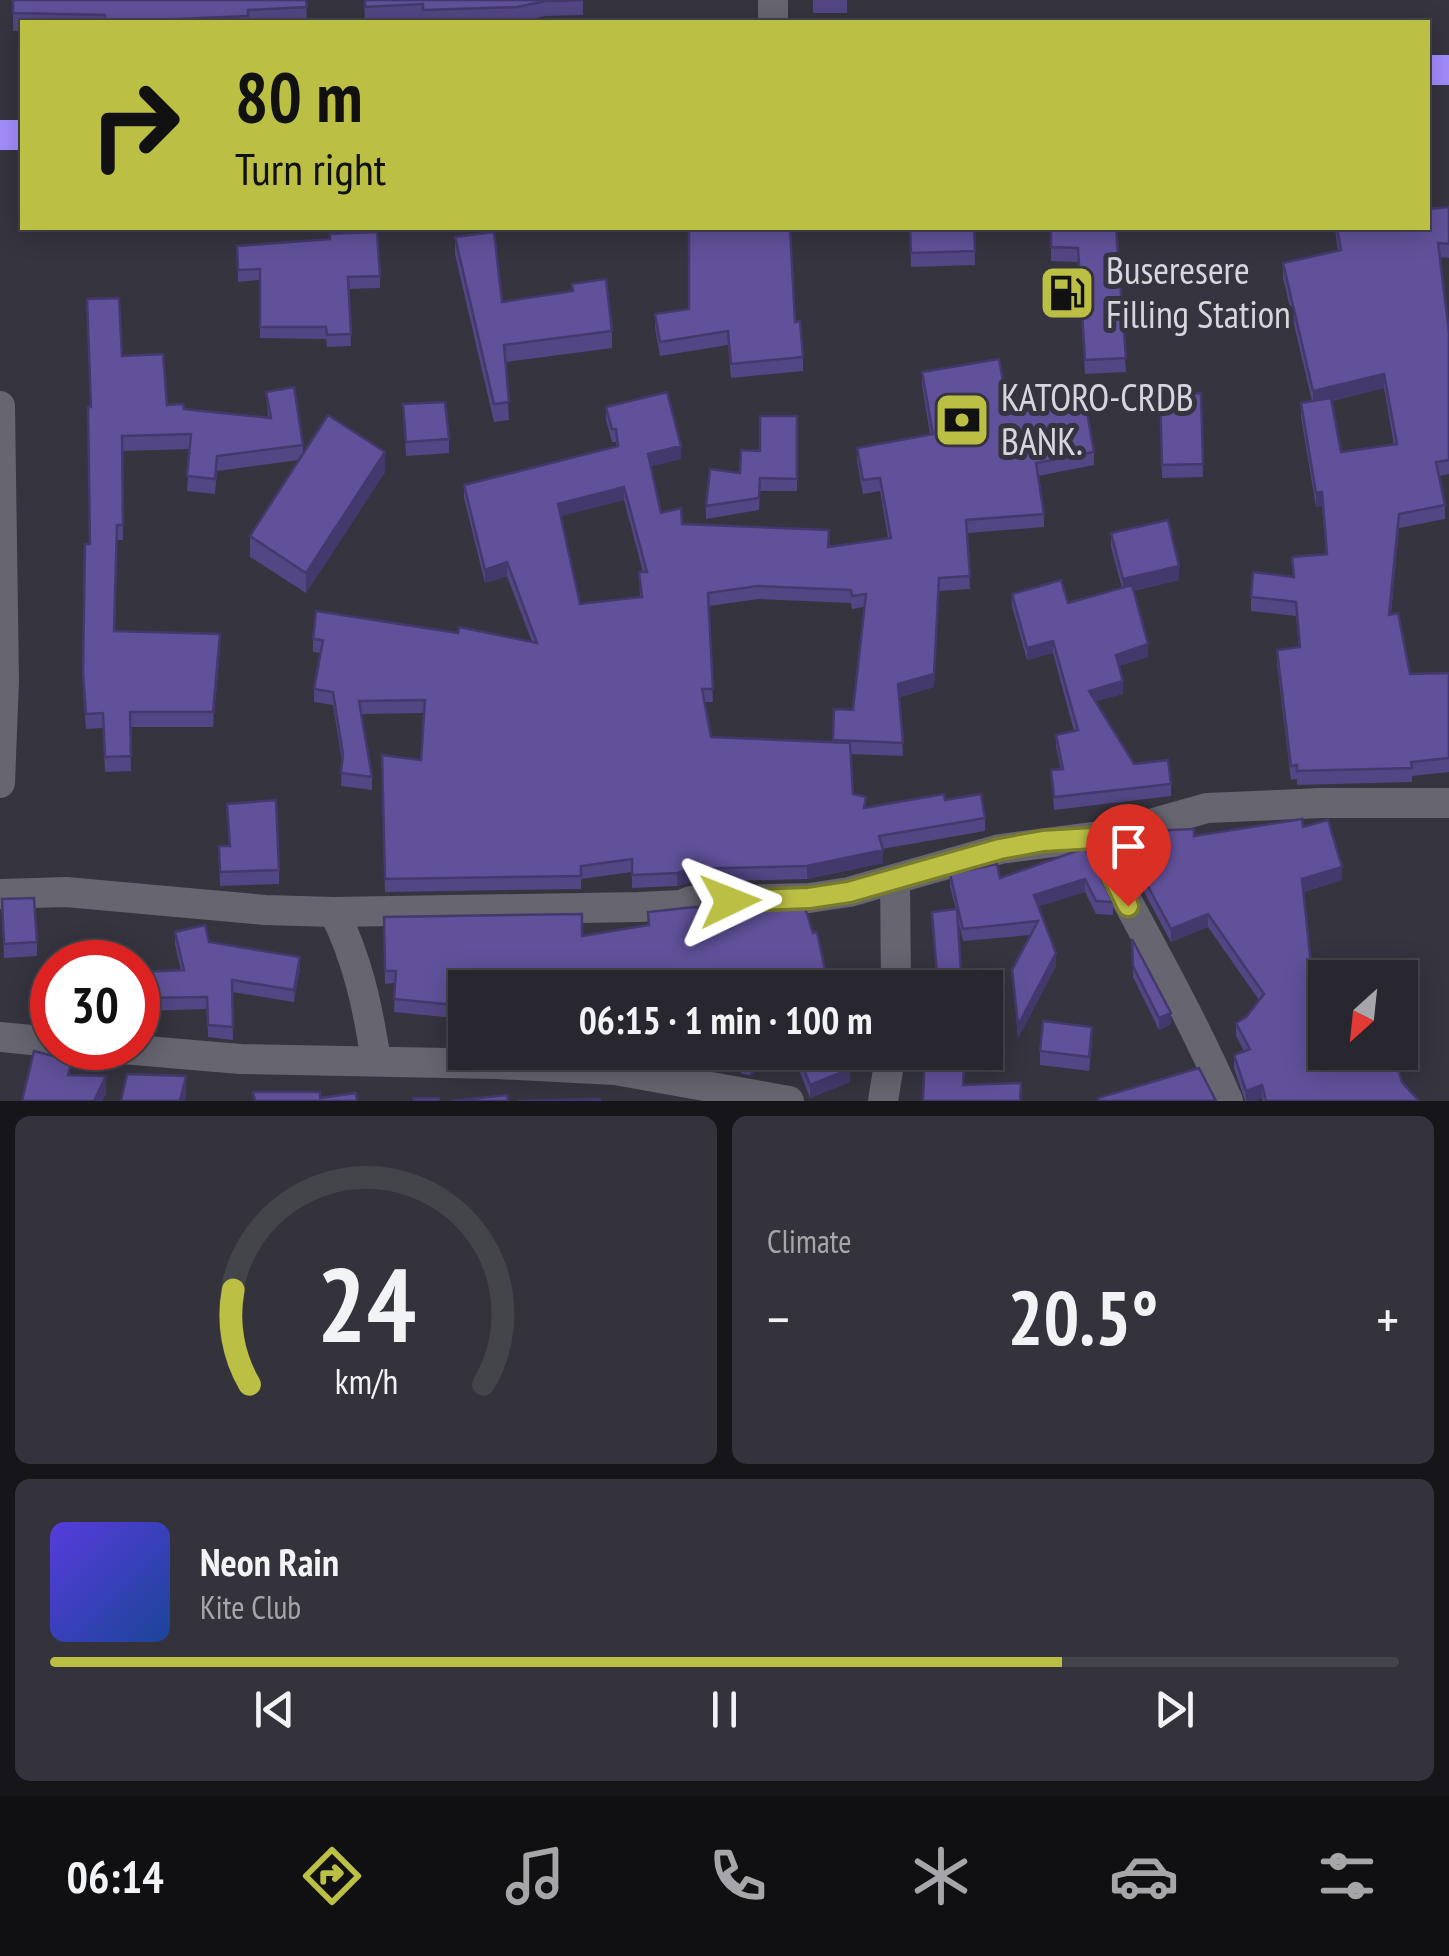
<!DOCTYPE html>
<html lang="en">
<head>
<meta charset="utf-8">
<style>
  body { margin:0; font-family:"PT Sans Narrow",sans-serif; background:#34333b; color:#f1f3f6; height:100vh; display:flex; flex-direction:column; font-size:38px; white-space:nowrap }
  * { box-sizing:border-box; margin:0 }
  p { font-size:32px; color:#a5a5aa }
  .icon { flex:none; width:55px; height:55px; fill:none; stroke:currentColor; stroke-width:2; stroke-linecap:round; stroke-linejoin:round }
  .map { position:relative; height:1101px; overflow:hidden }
  .side { display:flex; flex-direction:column; gap:15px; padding:15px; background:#16151a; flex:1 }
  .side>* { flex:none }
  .hud { position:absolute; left:20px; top:20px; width:1410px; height:210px; border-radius:0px; box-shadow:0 5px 25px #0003,0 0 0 2px #44444b; background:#bbc044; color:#111; overflow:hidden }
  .needle { width:65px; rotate:207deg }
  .buttons { position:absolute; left:1308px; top:960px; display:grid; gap:20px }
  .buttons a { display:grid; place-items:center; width:110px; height:110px; border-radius:0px; background:#28272f; box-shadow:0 5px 25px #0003,0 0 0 2px #44444b; font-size:50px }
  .speed { position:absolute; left:30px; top:940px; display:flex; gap:20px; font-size:50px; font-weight:700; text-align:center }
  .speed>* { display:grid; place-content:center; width:130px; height:130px; border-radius:50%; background:#28272f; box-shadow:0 5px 25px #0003,0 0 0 2px #44444b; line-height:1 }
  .speed .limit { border:15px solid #d22; background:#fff; color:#111 }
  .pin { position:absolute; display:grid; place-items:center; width:85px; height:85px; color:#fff; margin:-102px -42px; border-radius:50% 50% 50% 0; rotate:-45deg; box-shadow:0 0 10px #0007 }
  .pin .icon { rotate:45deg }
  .me { position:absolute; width:110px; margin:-55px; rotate:88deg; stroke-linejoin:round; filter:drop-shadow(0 0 8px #0008) }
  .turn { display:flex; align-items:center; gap:35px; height:210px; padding:0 50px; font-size:45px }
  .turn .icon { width:130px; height:130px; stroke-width:2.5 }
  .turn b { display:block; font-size:70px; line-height:85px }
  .big { font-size:75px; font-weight:800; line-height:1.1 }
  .side .card { flex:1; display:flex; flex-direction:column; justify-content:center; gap:15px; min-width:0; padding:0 35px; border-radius:15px; background:#34333b }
  .side .dial { align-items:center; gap:0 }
  .dial svg { height:260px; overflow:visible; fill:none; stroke:#44444b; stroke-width:7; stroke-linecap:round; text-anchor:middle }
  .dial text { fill:#f1f3f6; stroke:none }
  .song { display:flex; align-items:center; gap:30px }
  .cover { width:120px; height:120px; border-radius:15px; background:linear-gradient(135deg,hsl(250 70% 55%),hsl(220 70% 35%)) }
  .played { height:10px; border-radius:5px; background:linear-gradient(90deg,#bbc044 75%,#44444b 75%) }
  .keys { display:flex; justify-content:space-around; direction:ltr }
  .heat { display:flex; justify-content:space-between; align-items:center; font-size:55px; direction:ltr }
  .side .tiles { flex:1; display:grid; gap:15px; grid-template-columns:1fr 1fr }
  .card:last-child { grid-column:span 2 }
  .trip { position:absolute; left:448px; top:970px; width:555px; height:100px; border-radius:0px; background:#28272f; box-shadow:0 5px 25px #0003,0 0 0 2px #44444b; font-weight:800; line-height:100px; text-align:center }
  .dock { display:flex; height:160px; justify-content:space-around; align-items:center; background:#101013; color:#a5a5aa }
  .dock .icon { width:70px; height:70px }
  .dock .on { color:#bbc044 }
  .dock b { font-size:45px; color:#f1f3f6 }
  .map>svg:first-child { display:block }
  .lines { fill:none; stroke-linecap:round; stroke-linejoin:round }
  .street { stroke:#666570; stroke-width:30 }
  .secondary { stroke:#666570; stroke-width:30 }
  .highway { stroke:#a28cfb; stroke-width:30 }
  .wall { fill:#534684; fill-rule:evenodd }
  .shaded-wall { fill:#44396c }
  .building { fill:#61519a; stroke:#44396c; stroke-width:2.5; fill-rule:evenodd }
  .route-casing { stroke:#7a7d2c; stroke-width:25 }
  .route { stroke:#bbc044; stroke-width:18 }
  .labels { text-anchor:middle; stroke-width:10; stroke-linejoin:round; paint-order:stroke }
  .poi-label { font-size:38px; fill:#d6d6dc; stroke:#35343f; text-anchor:start }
</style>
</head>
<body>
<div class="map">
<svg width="1449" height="1101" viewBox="0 0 1449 1101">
  <rect width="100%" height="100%" fill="#35343f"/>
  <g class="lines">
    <g class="street">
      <path d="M773,0V22"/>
      <path d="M1094,838C1139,926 1189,1010 1228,1101"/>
      <path d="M895,880L896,988"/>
      <path d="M0,894L66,892L265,910L334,912L639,907L681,905L691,901L809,898L849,892L1000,849L1115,834L1207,808L1321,803H1449"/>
      <path d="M334,912C358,960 368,1008 376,1061"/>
      <path d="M0,1037L52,1042"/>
      <path d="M111,1048L240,1059L498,1064L615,1070L789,1101"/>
      <path d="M883,1101L891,1052"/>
    </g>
    <path class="secondary" d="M0,406L4,680L0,783"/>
    <g class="highway">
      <path d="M1428,70H1449"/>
      <path d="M0,135H22"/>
    </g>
  </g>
  <g class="wall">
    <path d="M13,0H306L307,22H22V31H13Z"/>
    <path d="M364,0H583V15L546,16L517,22H423V19L365,22Z"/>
    <rect x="813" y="0" width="34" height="13"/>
    <path d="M1449,207V258L1440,257L1449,332V474L1439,476L1445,505V519L1399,528L1391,614L1410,674L1449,673V772L1412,776V782L1297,785V779L1291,780L1277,664V650L1299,647L1296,616L1251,611V597L1293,577L1292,557L1326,554L1322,506L1316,507L1301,417V403L1312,401L1283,278V263L1338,251L1335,228H1428ZM1384,388L1394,445L1341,452L1332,401Z"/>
    <path d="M910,228H974L975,265L911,267Z"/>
    <path d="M1051,228H1116L1126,372L1085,374L1078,262L1051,261Z"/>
    <path d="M455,237L502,302L572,291V284L612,331V348L506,362L509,420L494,422L455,254Z"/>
    <path d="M237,246L380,276V288L349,289L351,346L327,347L326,339L260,338V280L238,282Z"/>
    <path d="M689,309L795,322L803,357V371L731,378L728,345L660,356L655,328V314Z"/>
    <path d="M122,356L167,405L184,409L268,417L266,392L303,445V455L385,472L306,593L250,557V536L299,460L217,471L215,494L187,491L190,449L122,451L123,540H117L115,631L220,649L213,727H130L131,771L105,772L103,728L86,729L83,689L85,544H90V407Z"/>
    <path d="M922,372L1009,414L1094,452V465L1038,476L1044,514V527L967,533L970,589L939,591L934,687L900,697L903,756L851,754L853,794L866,808L945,800L985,818V831L882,849L883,863L807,879L691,882L677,886L632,888V872L581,879V889L385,892L382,755L421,760L424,713L362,714L372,777V790L341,786L342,761L333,705L314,702V689L320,653L313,652V639L458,633L532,642L507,576L485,583L464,498V485L616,447V442H612L606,420V407L681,459L651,466L661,513L682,524L828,547L888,538L880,491L863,494L857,461V448L930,434L922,385ZM624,500L643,572H639L640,597L580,604L561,516ZM758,599L851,603L852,609L864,607L853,710L834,709L833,743L711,737L705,702H713L709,606Z"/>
    <path d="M1201,393L1203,477L1162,478L1160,395Z"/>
    <path d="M403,404L449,439V453L406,456Z"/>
    <path d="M797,416V491H760L759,510L706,519V506L760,451Z"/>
    <path d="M1111,533L1179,580L1133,591L1148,657L1119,666L1123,694L1095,701L1134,764L1171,784V796L1054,810L1051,770L1061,769L1056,747V735L1074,731L1053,653L1027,660L1012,606V594L1068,603L1122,588L1111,547Z"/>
    <path d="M227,804L279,870V884L220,886L219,846H229Z"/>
    <path d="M1303,827L1342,880L1303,892L1313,984L1419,1101H1263L1262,1098L1254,1101H1245L1234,1068V1055L1244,1051L1236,1036V1023L1246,1017L1259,1000L1208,927L1171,942L1122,851V838L1194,836Z"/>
    <path d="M1085,848L1113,902V915L1096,914L1085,892L1039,906L1056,966L1018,1038L1012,970L1031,935L963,941L958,920L963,988H937L932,912L956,909L950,887V874L1000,878Z"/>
    <path d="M2,899L37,942V956L4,958Z"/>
    <path d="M804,904L465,988V1019L394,1012L395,983L385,984L384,917L582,936L648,926V912Z"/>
    <path d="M175,932L300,969L294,1002L232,992L233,1040L208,1037L207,1009L138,1011V972L181,971L175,944Z"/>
    <path d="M1132,939L1171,1024L1159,1030L1133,977Z"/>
    <path d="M1092,1041L1089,1071L1040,1065V1051Z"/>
    <path d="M678,1052H704L685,1063Z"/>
    <path d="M730,1052H790L750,1075L742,1074Z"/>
    <path d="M792,1052H844L850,1082L810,1098Z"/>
  </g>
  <g class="shaded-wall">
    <path d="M1384,374V388L1313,405V391Z"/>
    <path d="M681,446V459L648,467V454Z"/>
    <path d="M385,452V472L306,593V573Z"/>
    <path d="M624,487V500L558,517V504Z"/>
    <path d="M1322,492V506L1316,507V493Z"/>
    <path d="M1399,514V528L1389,629V615Z"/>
    <path d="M507,562V576L485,583V570Z"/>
    <path d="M1179,566V580L1123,593V579Z"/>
    <path d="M939,591L934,687L898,697V684Z"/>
    <path d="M220,634V649L213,727V712Z"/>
    <path d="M1053,641V653L1027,660V648Z"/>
    <path d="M1148,644V657L1116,667V655Z"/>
    <path d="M1123,681V694L1089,703V691Z"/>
    <path d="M883,850V863L807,879V866Z"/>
    <path d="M1342,867V880L1302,892V879Z"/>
    <path d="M691,869V882L677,886V873Z"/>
    <path d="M1085,879V892L1034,908V895Z"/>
    <path d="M1208,914V927L1171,942V929Z"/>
    <path d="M1056,953V966L1018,1038V1025Z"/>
    <path d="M300,957V969L294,1002V990Z"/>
    <path d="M1171,1013V1024L1159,1030V1018Z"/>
    <path d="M685,1052H704L685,1063Z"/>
    <path d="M767,1052H790L750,1075V1062Z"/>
    <path d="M850,1069V1082L810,1098V1085Z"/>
    <path d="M106,1076V1094L102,1101H94Z"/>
    <path d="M186,1076V1096L185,1101H180Z"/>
    <path d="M1262,1085V1098L1254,1101H1246V1091Z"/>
  </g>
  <g class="building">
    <path d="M13,0H306L307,7L248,10V16L105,22V15L13,13Z"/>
    <path d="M365,0H583L546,1L517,7L423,10V4L365,7Z"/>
    <path d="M1449,207V244L1438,243L1449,332V460L1436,462L1445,505L1399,514L1389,615L1398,613L1410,674L1449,673V758L1411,762L1412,768L1297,771V765L1291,766L1277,650L1300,647L1296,602L1251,597L1253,572L1294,577L1292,557L1327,554L1322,492L1316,493L1301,403L1331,398L1341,452L1397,444L1384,374L1313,391L1283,263L1341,250L1337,228H1428V209Z"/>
    <path d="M689,228H790L795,322L800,321L803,357L731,364L728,331L660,342L655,314L689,309Z"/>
    <path d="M910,228H974L975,251L911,253Z"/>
    <path d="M1051,228H1116L1126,358L1085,360L1078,248L1051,247Z"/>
    <path d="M377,232L380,276L348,277L351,334L327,335L326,327H260V269L238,270L237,246L330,239V234Z"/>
    <path d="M494,232L502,302L573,291L572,284L606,279L612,331L504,345L509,402L494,404L455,237Z"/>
    <path d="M119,298L122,356L163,354L167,405L183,404L184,409L271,418L266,392L294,387L303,445L217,456L215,479L187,476L191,434L122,436L123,525H117L114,631L220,634L213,712H130L131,756L105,757L103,713L86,714L83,674L85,544H90L88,407H91L87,299Z"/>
    <path d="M999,359L1009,414L1085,401L1094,452L1036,463L1044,514L966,520L970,576L939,578L934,674L898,684L903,743L833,740L834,709L853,710L866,594L852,596L851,590L758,586L708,593L713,689H702L711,737L850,743L853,794L866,797L864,808L944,794L945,800L981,794L985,818L879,836L883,850L807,866L691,869L677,873L632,875V859L581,866V876L385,879L382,755L421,760L425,700L359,701L372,777L341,773L343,754L333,692L314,689L323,640L313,639L316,611L458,633L459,627L537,643L507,562L485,570L464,485L618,446L616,429H612L606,407L667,392L681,446L648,454L661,513L681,508L682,524L829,530L828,547L891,538L880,478L863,480L857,448L933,434L922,372ZM624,487L647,572H639L642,597L580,604L558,504Z"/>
    <path d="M1201,393L1203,464L1162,465L1160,395Z"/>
    <path d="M445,402L449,439L406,442L403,404Z"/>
    <path d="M328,415L385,452L306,573L250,536Z"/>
    <path d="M760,416H797V479L760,478L759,498L706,506L710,469L740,473L741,450L760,451Z"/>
    <path d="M1168,520L1179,566L1123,579L1111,533Z"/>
    <path d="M1061,580L1068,603L1132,585L1148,644L1116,655L1123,681L1089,691L1134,764L1168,760L1171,784L1054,797L1051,770L1063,769L1056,735L1078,730L1053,641L1027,648L1012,594Z"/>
    <path d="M276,800L279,870L220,872L219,846H230L227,804Z"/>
    <path d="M1302,819L1303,827L1328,820L1342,867L1302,879L1313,984L1325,995V1052H1393L1402,1082L1419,1101H1266L1262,1085L1246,1091L1234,1055L1250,1049L1236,1023L1246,1017L1264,994L1208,914L1171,929L1122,838L1150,831L1194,829V836Z"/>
    <path d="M1085,848L1113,902L1096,901L1085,879L1034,895L1056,953L1018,1025L1012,970L1038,921L963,929L950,874L997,864L1000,878Z"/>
    <path d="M34,898L37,942L4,944L2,899Z"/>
    <path d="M804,904L813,933L817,932L829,988H465V1006L394,999L396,971H385L384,917L582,914V936L649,925L648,912L695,907Z"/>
    <path d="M957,909L962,988H938L932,912Z"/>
    <path d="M205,925L209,942L300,957L294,990L232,980L233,1027L208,1025L207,997L138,998V972L184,970L175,932Z"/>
    <path d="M1132,939L1171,1013L1159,1018L1133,966Z"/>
    <path d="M50,965H52V1000H51Z"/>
    <path d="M1043,1021L1092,1027L1089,1057L1040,1051Z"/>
    <path d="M34,1051L72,1061L68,1075L106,1076L94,1101H22Z"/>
    <path d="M738,1052H767L750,1062L742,1061Z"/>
    <path d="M797,1052H844L850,1069L810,1085Z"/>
    <path d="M925,1052H965L963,1085L1021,1083L1020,1101H923Z"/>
    <path d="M1199,1068L1216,1101H1099L1098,1098Z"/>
    <path d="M127,1074L186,1076L180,1101H121Z"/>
    <path d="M253,1092H320V1098L356,1093L357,1101H255Z"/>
    <path d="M507,1095L508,1101H451Z"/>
    <path d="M413,1098H439V1101H414Z"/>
    <path d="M600,1099V1101H517Z"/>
  </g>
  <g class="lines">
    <g class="route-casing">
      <path id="route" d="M730,901L809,898L849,892L1000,849L1043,841L1094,838L1128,906"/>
    </g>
    <use href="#route" class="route"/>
  </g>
  <defs>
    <g id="fuel-square" transform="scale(2.875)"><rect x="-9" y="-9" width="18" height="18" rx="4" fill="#bbc044" stroke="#35343f"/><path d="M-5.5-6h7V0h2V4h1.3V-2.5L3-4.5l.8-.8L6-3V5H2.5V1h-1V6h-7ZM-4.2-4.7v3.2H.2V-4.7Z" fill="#111"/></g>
    <g id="bank-square" transform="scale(2.875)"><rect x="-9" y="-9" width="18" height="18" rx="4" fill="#bbc044" stroke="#35343f"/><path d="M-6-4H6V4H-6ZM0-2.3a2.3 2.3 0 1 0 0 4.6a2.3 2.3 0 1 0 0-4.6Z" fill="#111"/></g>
  </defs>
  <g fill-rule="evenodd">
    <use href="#fuel-square" x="1067" y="293"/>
    <use href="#bank-square" x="962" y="420"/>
  </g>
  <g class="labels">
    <g class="poi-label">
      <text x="1106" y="284">Buseresere<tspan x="1106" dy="44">Filling Station</tspan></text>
      <text x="1001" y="411">KATORO-CRDB<tspan x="1001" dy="44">BANK.</tspan></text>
    </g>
  </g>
</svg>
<div class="buttons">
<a><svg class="needle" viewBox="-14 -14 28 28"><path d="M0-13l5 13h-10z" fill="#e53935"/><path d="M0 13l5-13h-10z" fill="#a5a5aa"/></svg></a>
</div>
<div class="speed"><div class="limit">30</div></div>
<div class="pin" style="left:1128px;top:906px;background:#d93025"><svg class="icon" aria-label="arrive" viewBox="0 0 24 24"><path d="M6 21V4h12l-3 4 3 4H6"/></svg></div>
<svg class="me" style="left:730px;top:901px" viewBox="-20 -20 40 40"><path d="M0-17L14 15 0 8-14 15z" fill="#bbc044" stroke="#fff" stroke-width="4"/></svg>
<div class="trip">06:15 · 1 min · 100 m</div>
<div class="hud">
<div class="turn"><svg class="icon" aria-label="right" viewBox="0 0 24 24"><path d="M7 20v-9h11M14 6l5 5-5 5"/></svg><div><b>80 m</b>Turn right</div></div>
</div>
</div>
<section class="side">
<div class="tiles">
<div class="card dial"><svg viewBox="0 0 100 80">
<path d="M14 69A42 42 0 1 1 86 69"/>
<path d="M14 69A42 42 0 0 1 9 40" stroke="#bbc044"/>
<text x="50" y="56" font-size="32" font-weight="700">24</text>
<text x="50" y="72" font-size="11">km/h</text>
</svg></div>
<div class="card"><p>Climate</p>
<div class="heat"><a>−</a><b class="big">20.5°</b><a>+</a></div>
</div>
<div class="card">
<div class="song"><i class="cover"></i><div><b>Neon Rain</b><p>Kite Club</p></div></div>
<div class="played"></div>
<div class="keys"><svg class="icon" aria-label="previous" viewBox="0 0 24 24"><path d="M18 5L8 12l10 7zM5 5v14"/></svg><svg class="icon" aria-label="pause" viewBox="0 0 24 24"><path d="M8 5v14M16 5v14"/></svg><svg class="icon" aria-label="next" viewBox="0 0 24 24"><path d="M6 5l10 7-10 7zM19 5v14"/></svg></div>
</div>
</div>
</section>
<nav class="dock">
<b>06:14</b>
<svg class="icon on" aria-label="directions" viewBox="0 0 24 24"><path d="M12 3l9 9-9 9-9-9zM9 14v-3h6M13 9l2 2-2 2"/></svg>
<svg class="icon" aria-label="music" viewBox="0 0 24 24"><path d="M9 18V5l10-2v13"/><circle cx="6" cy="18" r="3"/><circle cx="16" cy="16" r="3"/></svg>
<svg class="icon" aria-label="phone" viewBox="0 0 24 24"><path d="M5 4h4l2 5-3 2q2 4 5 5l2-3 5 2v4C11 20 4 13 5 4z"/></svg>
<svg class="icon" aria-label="climate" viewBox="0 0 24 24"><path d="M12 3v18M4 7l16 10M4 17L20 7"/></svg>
<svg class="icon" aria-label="car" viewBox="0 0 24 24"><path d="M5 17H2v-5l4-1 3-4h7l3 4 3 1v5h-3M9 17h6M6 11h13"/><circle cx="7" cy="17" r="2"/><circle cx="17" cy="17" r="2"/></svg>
<svg class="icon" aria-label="filters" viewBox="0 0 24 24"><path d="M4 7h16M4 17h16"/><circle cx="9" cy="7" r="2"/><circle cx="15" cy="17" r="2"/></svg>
</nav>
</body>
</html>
